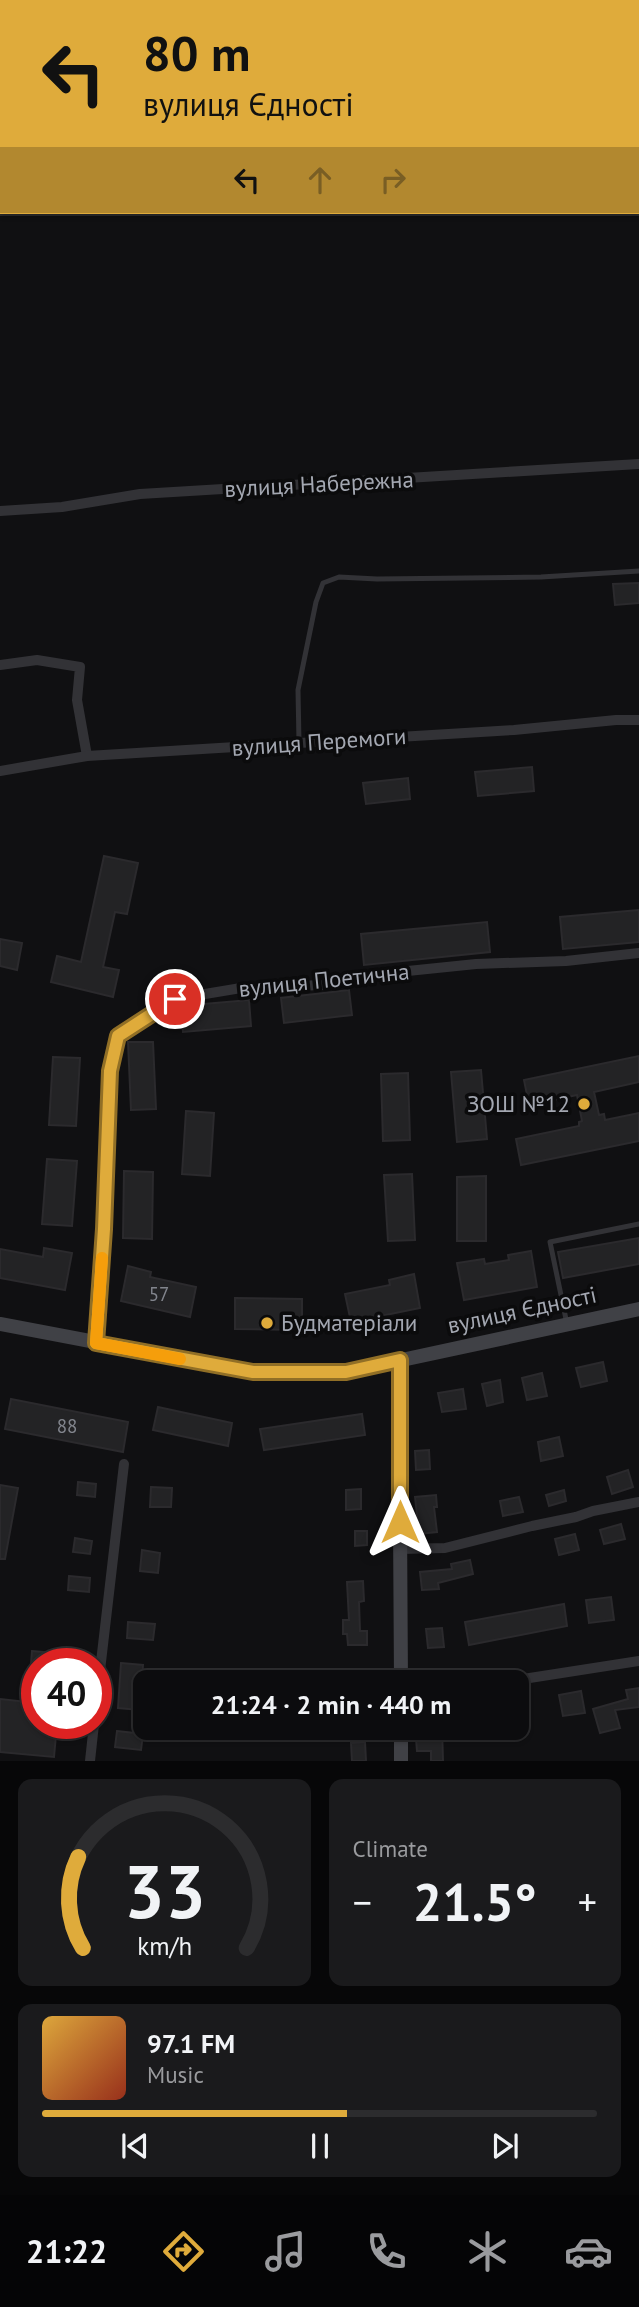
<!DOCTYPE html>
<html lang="en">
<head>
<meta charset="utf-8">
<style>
  body { margin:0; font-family:"PT Sans",sans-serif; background:#1a1a1c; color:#f1f3f6; height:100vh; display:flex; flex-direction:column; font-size:26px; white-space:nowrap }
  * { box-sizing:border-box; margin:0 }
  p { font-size:23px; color:#9a9b9e }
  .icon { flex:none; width:38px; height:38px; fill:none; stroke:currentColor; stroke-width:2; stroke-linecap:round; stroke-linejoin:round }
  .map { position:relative; height:1761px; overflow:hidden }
  .side { display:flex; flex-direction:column; gap:18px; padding:18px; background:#070708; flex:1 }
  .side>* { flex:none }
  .hud { position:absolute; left:0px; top:0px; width:640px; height:214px; box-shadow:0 2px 5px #0004,0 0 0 2px #2c2c2e; background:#dfab3b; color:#111; overflow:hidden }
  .speed { position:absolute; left:21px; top:1648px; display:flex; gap:14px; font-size:35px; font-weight:700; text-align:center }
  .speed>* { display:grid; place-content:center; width:91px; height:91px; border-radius:50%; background:#0c0c0e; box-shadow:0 2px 5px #0004,0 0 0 2px #2c2c2e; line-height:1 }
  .speed .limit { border:10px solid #d22; background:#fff; color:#111 }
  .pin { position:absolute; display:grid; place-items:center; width:60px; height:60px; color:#fff; margin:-30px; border:4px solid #fff; border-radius:50%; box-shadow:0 2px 7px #0007 }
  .me { position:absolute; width:77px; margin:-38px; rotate:0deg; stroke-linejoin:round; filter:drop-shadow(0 0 5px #0008) }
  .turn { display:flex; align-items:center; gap:24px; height:147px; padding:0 28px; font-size:32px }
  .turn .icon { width:91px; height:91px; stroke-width:2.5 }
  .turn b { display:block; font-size:49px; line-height:60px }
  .lanes { display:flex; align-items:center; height:66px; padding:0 28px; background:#0003; justify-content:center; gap:35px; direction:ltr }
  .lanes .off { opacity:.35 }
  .big { font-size:52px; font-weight:600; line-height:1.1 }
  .side .widget { flex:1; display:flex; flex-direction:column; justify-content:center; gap:10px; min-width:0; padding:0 24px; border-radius:14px; background:#1a1a1c }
  .side .dial { align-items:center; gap:0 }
  .dial svg { height:182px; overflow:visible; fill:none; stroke:#2c2c2e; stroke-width:7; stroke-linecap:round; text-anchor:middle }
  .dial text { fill:#f1f3f6; stroke:none }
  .song { display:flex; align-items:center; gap:21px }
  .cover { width:84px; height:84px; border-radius:10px; background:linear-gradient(135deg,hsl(40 70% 55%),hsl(10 70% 35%)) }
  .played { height:7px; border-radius:4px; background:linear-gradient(90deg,#dfab3b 55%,#2c2c2e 55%) }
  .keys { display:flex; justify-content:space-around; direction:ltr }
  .heat { display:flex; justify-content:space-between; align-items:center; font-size:38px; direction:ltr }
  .side .tiles { flex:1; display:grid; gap:18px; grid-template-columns:1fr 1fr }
  .widget:last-child { grid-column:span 2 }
  .trip { position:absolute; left:133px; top:1670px; width:396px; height:70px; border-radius:14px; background:#0c0c0e; box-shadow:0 2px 5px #0004,0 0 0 2px #2c2c2e; font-weight:600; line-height:70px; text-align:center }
  .tabs { display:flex; height:112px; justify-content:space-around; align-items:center; background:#050506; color:#9a9b9e }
  .tabs .icon { width:49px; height:49px }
  .tabs .current { color:#dfab3b }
  .tabs b { font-size:32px; color:#f1f3f6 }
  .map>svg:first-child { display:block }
  .building { fill:#232325; stroke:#2b2a2d; stroke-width:2 }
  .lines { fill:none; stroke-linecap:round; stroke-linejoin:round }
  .lane { stroke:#323236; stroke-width:5 }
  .street { stroke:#323236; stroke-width:10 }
  .secondary { stroke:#404146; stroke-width:14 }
  .route-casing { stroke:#916f26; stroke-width:18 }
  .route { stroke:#dfab3b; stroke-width:12 }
  .slow { stroke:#f59e0b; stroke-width:12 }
  .poi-dot { fill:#dfab3b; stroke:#0b0b0c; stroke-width:2.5 }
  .labels { text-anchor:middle; stroke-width:7; stroke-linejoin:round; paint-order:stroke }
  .number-label { font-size:19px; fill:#82858d }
  .street-label { font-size:23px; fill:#a3a7b1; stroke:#0b0b0c }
  .poi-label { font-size:23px; fill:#a3a7b1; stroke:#0b0b0c; text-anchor:end }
</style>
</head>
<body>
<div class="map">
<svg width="639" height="1761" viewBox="0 0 639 1761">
  <rect width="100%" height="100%" fill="#101012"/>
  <g class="building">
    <path d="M639,583V603L615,605L613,584Z"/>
    <path d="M532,767L534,791L478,796L475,772Z"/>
    <path d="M408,778L410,799L366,804L363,783Z"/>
    <path d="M104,856L138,863L127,914L115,912L103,967L119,970L113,997L51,982L57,956L81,962Z"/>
    <path d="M639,910V942L563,949L560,917Z"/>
    <path d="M487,922L490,952L364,965L361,934Z"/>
    <path d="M0,939L22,943L17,970L0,966Z"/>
    <path d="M349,990L352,1015L284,1023L281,998Z"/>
    <path d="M249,1000L251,1026L183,1032L181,1006Z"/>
    <path d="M128,1042H153L156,1109L131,1110Z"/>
    <path d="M639,1056V1082L594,1092L599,1115L604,1114L605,1120L639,1113V1141L521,1165L516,1139L579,1126V1122L582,1121L577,1095L529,1105L524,1080Z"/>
    <path d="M53,1057L80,1058L76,1126L49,1125Z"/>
    <path d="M481,1070L487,1139L457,1142L451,1072Z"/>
    <path d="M408,1073L410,1140L383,1141L381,1074Z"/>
    <path d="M186,1111L214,1113L210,1176L182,1174Z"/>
    <path d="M47,1159L77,1161L72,1226L42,1224Z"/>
    <path d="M124,1171L153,1172L152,1239L123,1238Z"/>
    <path d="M412,1174L415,1240L388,1241L384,1175Z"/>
    <path d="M486,1176V1241H457V1177Z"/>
    <path d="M639,1238V1264L563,1278L558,1252Z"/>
    <path d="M44,1248L72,1253L65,1290L0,1278V1249L43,1257Z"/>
    <path d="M531,1251L537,1287L464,1300L457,1263L484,1259L485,1264L509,1260L508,1255Z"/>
    <path d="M128,1266L151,1272L150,1277L196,1287L190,1317L121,1301Z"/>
    <path d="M414,1274L420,1308L351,1322L345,1294L390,1285L389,1280Z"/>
    <path d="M235,1298L302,1299V1330L235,1329Z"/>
    <path d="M603,1362L607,1381L581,1387L576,1368Z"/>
    <path d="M542,1373L547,1396L527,1400L522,1378Z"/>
    <path d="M500,1380L503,1402L487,1406L482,1384Z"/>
    <path d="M463,1389L466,1409L442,1412L438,1393Z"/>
    <path d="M11,1399L128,1422L123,1452L5,1429Z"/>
    <path d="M158,1407L232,1423L228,1446L153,1430Z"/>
    <path d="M362,1414L365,1435L264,1450L260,1429Z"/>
    <path d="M559,1437L563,1456L541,1461L538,1442Z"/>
    <path d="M429,1450L430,1469L416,1470L415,1451Z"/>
    <path d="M628,1470L633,1487L612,1494L607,1477Z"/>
    <path d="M78,1482L96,1484L95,1497L77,1495Z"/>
    <path d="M0,1485L18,1488L5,1559H0Z"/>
    <path d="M151,1487L172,1488L171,1507H150Z"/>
    <path d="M361,1489V1509L346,1510V1490Z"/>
    <path d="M564,1490L566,1501L549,1506L546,1495Z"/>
    <path d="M436,1495L437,1507H434L437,1532L419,1534L415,1497Z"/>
    <path d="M519,1497L523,1512L503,1516L500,1501Z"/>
    <path d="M621,1524L625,1539L604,1544L600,1530Z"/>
    <path d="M355,1531H367V1545L355,1546Z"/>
    <path d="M575,1534L579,1550L559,1555L555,1539Z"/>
    <path d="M75,1538L92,1541L90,1554L73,1552Z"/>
    <path d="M142,1550L160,1553L158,1573L140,1571Z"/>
    <path d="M470,1560L473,1574L438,1583L439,1589L422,1590L420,1572L452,1569L451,1564Z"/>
    <path d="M69,1576L90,1578L89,1592L68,1590Z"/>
    <path d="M363,1581L364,1601L359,1602L360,1631H367V1645H348L347,1634H343V1620H349L347,1582Z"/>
    <path d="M611,1597L614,1620L589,1623L586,1600Z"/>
    <path d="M564,1604L567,1626L469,1645L465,1622Z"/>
    <path d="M128,1622L155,1624L153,1640L127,1638Z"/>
    <path d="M442,1628L444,1647L428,1648L426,1629Z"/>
    <path d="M32,1651L64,1654L63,1664H31Z"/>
    <path d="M121,1663L143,1665L140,1710L118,1708Z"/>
    <rect x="349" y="1672" width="19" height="10"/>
    <path d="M30,1680H37V1724H57L54,1757L0,1752V1699L27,1702Z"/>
    <path d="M639,1688V1707L615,1710L620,1728L600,1733L593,1709L628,1699L626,1690Z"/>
    <path d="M581,1691L585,1713L563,1716L559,1695Z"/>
    <path d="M431,1727H442L443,1761H431V1751H417L416,1739H431Z"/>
    <path d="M117,1731L143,1734L141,1750L115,1747Z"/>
    <path d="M365,1742L366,1761H352L351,1743Z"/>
  </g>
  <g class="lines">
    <g class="lane">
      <path d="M299,742L298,690L316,602L323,583L339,577L377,579L541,577L639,571"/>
      <path d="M567,1324L550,1242L639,1224"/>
    </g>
    <g class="street">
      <path d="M0,511L62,507L140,494L639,464"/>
      <path d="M0,665L37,660L80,667L77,700L87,756"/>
      <path d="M0,771L87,756L514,730L616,720H639"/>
      <path d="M96,1343L104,1229L110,1071L118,1036L175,999L241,988L323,985L398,972L476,964L566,961L639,953"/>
      <path d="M400,1549L445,1548L532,1526L576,1517L593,1511L639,1502"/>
      <path d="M504,1682L639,1661"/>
      <path d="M96,1705L124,1464"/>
      <path d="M90,1761L94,1724"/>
    </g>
    <g class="secondary">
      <path d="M0,1324L253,1372H346L639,1309"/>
      <path d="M399,1360L401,1682"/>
      <path d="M401,1761V1727"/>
    </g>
  </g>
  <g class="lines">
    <g class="route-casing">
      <path id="route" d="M175,999L118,1036L110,1071L104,1229L96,1343L253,1372H346L400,1360V1522"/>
    </g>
    <use href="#route" class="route"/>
    <path class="slow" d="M102,1258L96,1343L180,1359"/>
  </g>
  <g class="poi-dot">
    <circle cx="584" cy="1104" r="7"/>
    <circle cx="267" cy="1323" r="7"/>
  </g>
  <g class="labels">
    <g class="number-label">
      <text x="159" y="1301">57</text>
      <text x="67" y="1433">88</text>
    </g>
    <g class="street-label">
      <text transform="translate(319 484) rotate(-3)" y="8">вулиця Набережна</text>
      <text transform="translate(319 742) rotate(-4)" y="8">вулиця Перемоги</text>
      <text transform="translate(324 980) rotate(-6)" y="8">вулиця Поетична</text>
      <text transform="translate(522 1310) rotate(-12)" y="8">вулиця Єдності</text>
    </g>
    <g class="poi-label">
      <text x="570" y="1112">ЗОШ №12</text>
      <text x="281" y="1331" text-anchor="start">Будматеріали</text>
    </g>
  </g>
</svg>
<div class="speed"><div class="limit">40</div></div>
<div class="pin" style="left:175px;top:999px;background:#d93025"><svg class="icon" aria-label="arrive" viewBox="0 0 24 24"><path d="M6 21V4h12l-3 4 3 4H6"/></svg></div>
<svg class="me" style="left:400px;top:1522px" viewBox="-20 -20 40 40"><path d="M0-17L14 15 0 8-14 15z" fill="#dfab3b" stroke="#fff" stroke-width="4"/></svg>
<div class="trip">21:24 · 2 min · 440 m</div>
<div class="hud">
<div class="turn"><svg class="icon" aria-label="left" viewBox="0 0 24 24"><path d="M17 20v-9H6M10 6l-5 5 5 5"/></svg><div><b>80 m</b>вулиця Єдності</div></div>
<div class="lanes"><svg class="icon" aria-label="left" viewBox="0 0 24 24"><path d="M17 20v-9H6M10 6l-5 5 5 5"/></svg><svg class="icon off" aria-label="ahead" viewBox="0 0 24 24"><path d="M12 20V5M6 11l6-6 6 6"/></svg><svg class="icon off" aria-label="right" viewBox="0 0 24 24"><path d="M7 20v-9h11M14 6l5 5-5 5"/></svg></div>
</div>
</div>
<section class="side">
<div class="tiles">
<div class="widget dial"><svg viewBox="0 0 100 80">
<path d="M14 69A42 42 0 1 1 86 69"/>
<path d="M14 69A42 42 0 0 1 12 29" stroke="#dfab3b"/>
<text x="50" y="56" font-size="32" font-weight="700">33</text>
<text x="50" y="72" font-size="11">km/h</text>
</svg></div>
<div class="widget"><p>Climate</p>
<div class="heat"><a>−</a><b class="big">21.5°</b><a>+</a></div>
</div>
<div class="widget">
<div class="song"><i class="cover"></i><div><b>97.1 FM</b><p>Music</p></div></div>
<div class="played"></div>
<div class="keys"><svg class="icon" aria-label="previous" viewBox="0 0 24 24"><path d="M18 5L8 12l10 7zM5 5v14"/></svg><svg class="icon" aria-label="pause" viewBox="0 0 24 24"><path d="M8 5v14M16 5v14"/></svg><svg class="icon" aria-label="next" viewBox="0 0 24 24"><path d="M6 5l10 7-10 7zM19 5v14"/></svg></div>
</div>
</div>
</section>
<nav class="tabs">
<b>21:22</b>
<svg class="icon current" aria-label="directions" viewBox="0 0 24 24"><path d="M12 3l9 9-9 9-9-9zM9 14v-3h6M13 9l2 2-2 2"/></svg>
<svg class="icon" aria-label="music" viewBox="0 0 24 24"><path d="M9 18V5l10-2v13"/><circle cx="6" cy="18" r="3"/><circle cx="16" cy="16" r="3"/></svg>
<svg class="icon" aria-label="phone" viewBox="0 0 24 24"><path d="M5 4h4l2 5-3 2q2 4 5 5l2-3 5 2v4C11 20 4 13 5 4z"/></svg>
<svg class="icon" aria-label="climate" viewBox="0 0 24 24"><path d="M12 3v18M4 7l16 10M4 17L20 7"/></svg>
<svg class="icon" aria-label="car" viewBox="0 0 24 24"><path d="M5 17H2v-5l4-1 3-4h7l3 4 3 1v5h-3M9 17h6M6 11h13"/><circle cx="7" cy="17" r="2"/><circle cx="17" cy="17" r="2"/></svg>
</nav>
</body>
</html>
